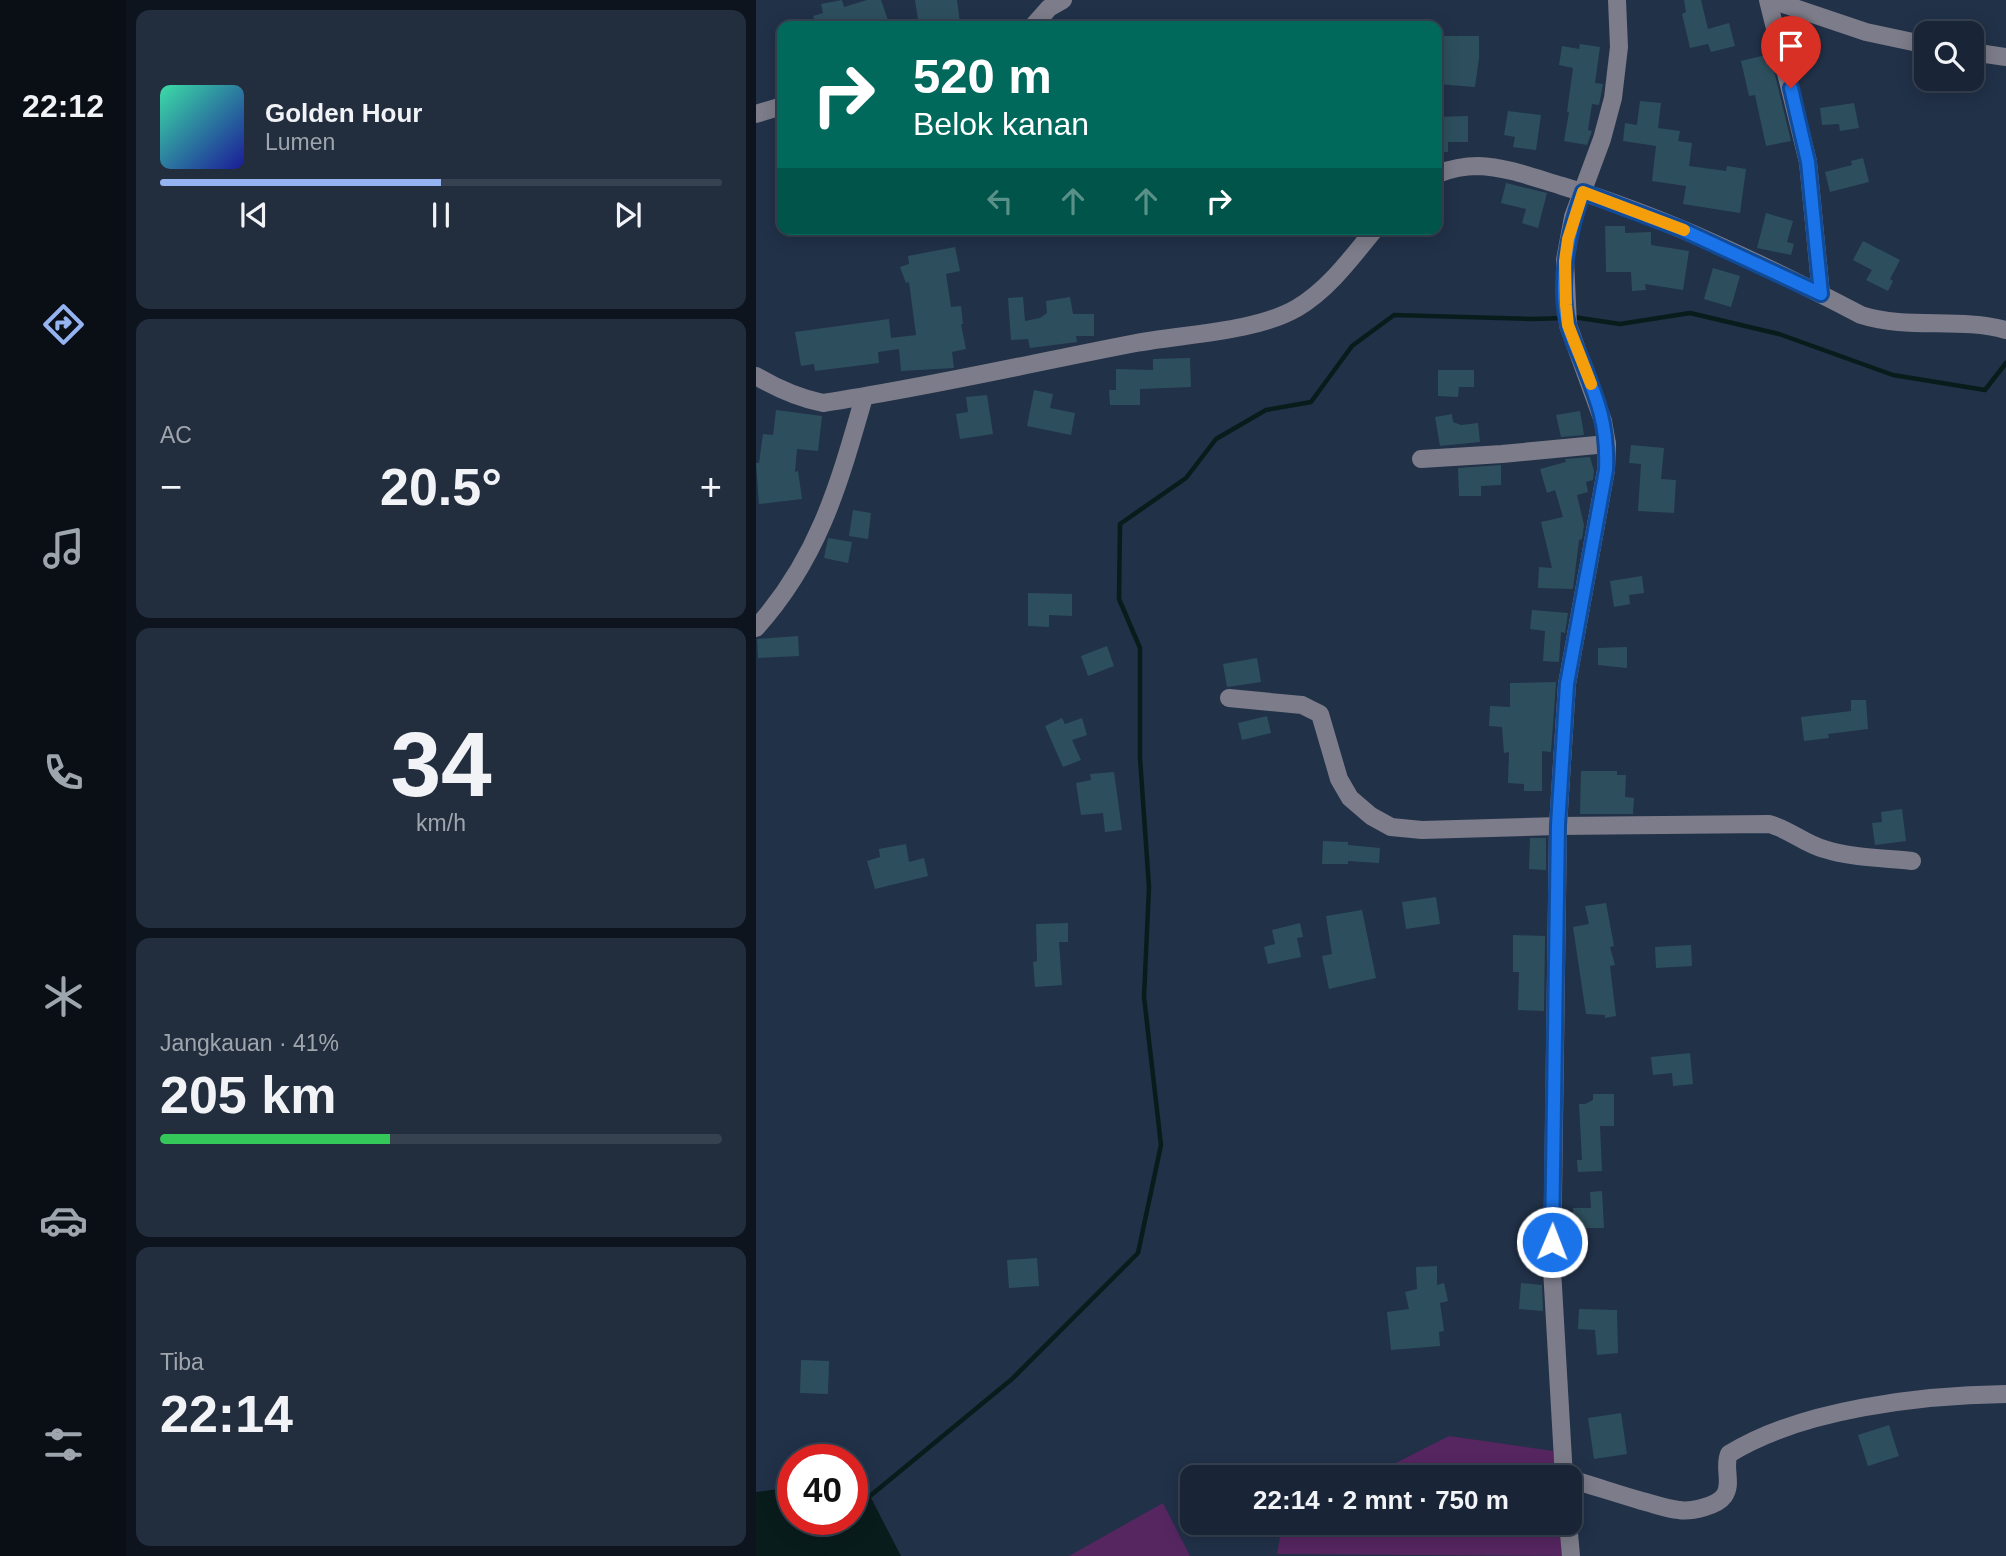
<!DOCTYPE html>
<html lang="id">
<head>
<meta charset="utf-8">
<style>
  body { margin:0; font-family:Helvetica,sans-serif; background:#222d3e; color:#f1f3f6; height:100vh; display:flex; flex-direction:column; font-size:26px; white-space:nowrap }
  * { box-sizing:border-box; margin:0 }
  p { font-size:23px; color:#9fa5ad }
  .icon { flex:none; width:38px; height:38px; fill:none; stroke:currentColor; stroke-width:2; stroke-linecap:round; stroke-linejoin:round }
  .map { position:relative; flex:1; overflow:hidden }
  .details { display:flex; flex-direction:column; gap:10px; padding:10px; background:#0e141e; width:630px }
  .details>* { flex:none }
  .hud { position:absolute; left:21px; top:21px; width:665px; height:214px; border-radius:14px; box-shadow:0 4px 18px #0003,0 0 0 2px #374251; background:#00695c; color:#fff; overflow:hidden }
  .fabs { position:absolute; left:1158px; top:21px; display:grid; gap:14px }
  .fabs a { display:grid; place-items:center; width:70px; height:70px; border-radius:14px; background:#192536; box-shadow:0 4px 18px #0003,0 0 0 2px #374251; font-size:35px }
  .speed { position:absolute; left:21px; top:1444px; display:flex; gap:14px; font-size:35px; font-weight:700; text-align:center }
  .speed>* { display:grid; place-content:center; width:91px; height:91px; border-radius:50%; background:#192536; box-shadow:0 4px 18px #0003,0 0 0 2px #374251; line-height:1 }
  .speed .limit { border:10px solid #d22; background:#fff; color:#111 }
  .pin { position:absolute; display:grid; place-items:center; width:60px; height:60px; color:#fff; margin:-72px -30px; border-radius:50% 50% 50% 0; rotate:-45deg; box-shadow:0 0 7px #0007 }
  .pin .icon { rotate:45deg }
  .me { position:absolute; width:77px; margin:-38px; rotate:1deg; stroke-linejoin:round; filter:drop-shadow(0 0 5px #0008) }
  .turn { display:flex; align-items:center; gap:24px; height:147px; padding:0 21px; font-size:32px }
  .turn .icon { width:91px; height:91px; stroke-width:2.5 }
  .turn b { display:block; font-size:49px; line-height:60px }
  .lanes { display:flex; align-items:center; height:66px; padding:0 21px; background:#0003; justify-content:center; gap:35px; direction:ltr }
  .lanes .off { opacity:.35 }
  .big { font-size:52px; font-weight:600; line-height:1.1 }
  .details .card { flex:1; display:flex; flex-direction:column; justify-content:center; gap:10px; min-width:0; padding:0 24px; border-radius:14px; background:#222d3e }
  .details .dial { align-items:center; gap:0 }
  .dial b { font-size:91px; line-height:1 }
  .song { display:flex; align-items:center; gap:21px }
  .cover { width:84px; height:84px; border-radius:10px; background:linear-gradient(135deg,hsl(160 70% 55%),hsl(240 70% 35%)) }
  .played { height:7px; border-radius:4px; background:linear-gradient(90deg,#95b2f1 50%,#374251 50%) }
  .keys { display:flex; justify-content:space-around; direction:ltr }
  .heat { display:flex; justify-content:space-between; align-items:center; font-size:38px; direction:ltr }
  .charge { height:10px; border-radius:5px; background:linear-gradient(90deg,#34c759 41%,#374251 0) }
  .trip { position:absolute; left:424px; top:1465px; width:402px; height:70px; border-radius:14px; background:#192536; box-shadow:0 4px 18px #0003,0 0 0 2px #374251; font-weight:600; line-height:70px; text-align:center }
  main { display:flex; flex:1; min-height:0 }
  .tab-bar { display:flex; flex-direction:column; width:126px; justify-content:space-around; align-items:center; background:#0a0f16; color:#9fa5ad }
  .tab-bar .icon { width:49px; height:49px }
  .tab-bar .on { color:#95b2f1 }
  .tab-bar b { font-size:32px; color:#f1f3f6 }
  .map>svg:first-child { display:block }
  .green { fill:#562661 }
  .water { fill:#091c1c }
  .lines { fill:none; stroke-linecap:round; stroke-linejoin:round }
  .stream { stroke:#091c1c; stroke-width:4.5 }
  .building { fill:#2d4f5d }
  .minor { stroke:#7d7c8a; stroke-width:18 }
  .route-casing { stroke:#114b97; stroke-width:18 }
  .route { stroke:#1a73e8; stroke-width:12 }
  .slow { stroke:#f59e0b; stroke-width:12 }
</style>
</head>
<body>
<main>
<nav class="tab-bar">
<b>22:12</b>
<svg class="icon on" aria-label="directions" viewBox="0 0 24 24"><path d="M12 3l9 9-9 9-9-9zM9 14v-3h6M13 9l2 2-2 2"/></svg>
<svg class="icon" aria-label="music" viewBox="0 0 24 24"><path d="M9 18V5l10-2v13"/><circle cx="6" cy="18" r="3"/><circle cx="16" cy="16" r="3"/></svg>
<svg class="icon" aria-label="phone" viewBox="0 0 24 24"><path d="M5 4h4l2 5-3 2q2 4 5 5l2-3 5 2v4C11 20 4 13 5 4z"/></svg>
<svg class="icon" aria-label="climate" viewBox="0 0 24 24"><path d="M12 3v18M4 7l16 10M4 17L20 7"/></svg>
<svg class="icon" aria-label="car" viewBox="0 0 24 24"><path d="M5 17H2v-5l4-1 3-4h7l3 4 3 1v5h-3M9 17h6M6 11h13"/><circle cx="7" cy="17" r="2"/><circle cx="17" cy="17" r="2"/></svg>
<svg class="icon" aria-label="filters" viewBox="0 0 24 24"><path d="M4 7h16M4 17h16"/><circle cx="9" cy="7" r="2"/><circle cx="15" cy="17" r="2"/></svg>
</nav>
<section class="details">
<div class="card">
<div class="song"><i class="cover"></i><div><b>Golden Hour</b><p>Lumen</p></div></div>
<div class="played"></div>
<div class="keys"><svg class="icon" aria-label="previous" viewBox="0 0 24 24"><path d="M18 5L8 12l10 7zM5 5v14"/></svg><svg class="icon" aria-label="pause" viewBox="0 0 24 24"><path d="M8 5v14M16 5v14"/></svg><svg class="icon" aria-label="next" viewBox="0 0 24 24"><path d="M6 5l10 7-10 7zM19 5v14"/></svg></div>
</div>
<div class="card"><p>AC</p>
<div class="heat"><a>−</a><b class="big">20.5°</b><a>+</a></div>
</div>
<div class="card dial"><b>34</b><p>km/h</p></div>
<div class="card"><p>Jangkauan · 41%</p><b class="big">205 km</b><div class="charge"></div></div>
<div class="card"><p>Tiba</p><b class="big">22:14</b></div>
</section>
<div class="map">
<svg width="1250" height="1556" viewBox="0 0 1250 1556">
  <rect width="100%" height="100%" fill="#213148"/>
  <g class="green">
    <path d="M693,1436L797,1451L800,1477H617L624,1471Z"/>
    <path d="M407,1503L434,1556H313Z"/>
    <path d="M805,1522L808,1556L521,1554L526,1526L535,1523Z"/>
  </g>
  <path class="water" d="M99,1479L114,1496L145,1556H0V1492L37,1487V1519H96V1480Z"/>
  <g class="lines">
    <g class="stream">
      <path d="M817,317L864,324L934,313L1023,334L1137,375L1229,390L1250,363"/>
      <path d="M114,1496L256,1379L382,1253L405,1145L388,997L393,887L384,758V648L363,599L364,524L430,478L460,439L510,410L555,402L596,346L638,315L777,319L808,318"/>
    </g>
  </g>
  <g class="building">
    <path d="M86,0L88,7L111,0H125L134,26H61L57,16L67,13L65,4Z"/>
    <path d="M159,0H201L204,23L163,26Z"/>
    <path d="M928,0H945L952,29L973,23L979,46L955,52L952,44L934,48L926,14L930,12Z"/>
    <path d="M681,36H723V58L719,87L681,84Z"/>
    <path d="M824,44L844,47L839,83L847,84L843,105L836,104L832,130L836,131L831,145L808,141L813,112H811L817,68L803,65L806,46L823,49Z"/>
    <path d="M1014,54L1035,141L1010,146L999,95L993,96L985,61Z"/>
    <path d="M884,101L905,103L902,128L924,131L922,141L936,143L933,166L970,171L971,166L990,169L984,213L927,204L930,186L896,181L900,146L867,141L869,123L881,125Z"/>
    <path d="M1098,103L1103,128L1084,131L1083,124L1066,125L1064,108Z"/>
    <path d="M752,111L785,115L780,150L757,147L759,137L748,135Z"/>
    <path d="M712,116V142H692V152H681V117Z"/>
    <path d="M1107,158L1113,182L1074,192L1069,172L1096,165L1095,161Z"/>
    <path d="M750,183L791,193L782,228L766,223L770,209L745,203Z"/>
    <path d="M1010,213L1037,221L1031,242L1038,244L1035,255L1001,248Z"/>
    <path d="M849,226H869V233L895,232V245L933,251L927,290L889,284L890,290L876,291L875,272H850Z"/>
    <path d="M1107,241L1144,260L1134,279L1137,281L1132,291L1110,280L1116,270L1097,260Z"/>
    <path d="M199,247L204,271L190,274L195,307L205,306L207,324H205L210,349L196,352L198,368L145,371L143,349L122,352L123,363L59,371L58,364L45,366L39,332L133,319L135,338L160,335L153,282L150,283L144,267L153,264L152,256Z"/>
    <path d="M957,268L984,276L975,307L948,299Z"/>
    <path d="M267,297L269,321L284,318L291,313L290,301L314,297L317,314H338V336H320L321,342L274,348L272,339L255,340L252,298Z"/>
    <path d="M434,358L435,387L384,389V405H354L353,390H360V369L397,370V359Z"/>
    <path d="M682,370H718V387H703L702,397L682,396Z"/>
    <path d="M278,390L297,394L294,408L319,413L315,435L271,426Z"/>
    <path d="M231,395L237,434L204,439L200,414L212,412L210,397Z"/>
    <path d="M20,410L66,416L62,451L41,449L39,472L42,471L46,499L3,504L0,463H3L7,434L17,435Z"/>
    <path d="M824,411L828,435L805,437L800,415Z"/>
    <path d="M696,414L697,422L705,425L722,423L724,442L684,446L679,417Z"/>
    <path d="M875,445L908,448L905,479L920,480L918,513L882,511L885,464L873,463Z"/>
    <path d="M834,457L838,471L837,480L830,482L832,492L821,495L828,525L826,539L823,540L817,589L782,588L783,567L796,568L785,522L807,517L799,490L791,493L784,469L810,462L809,459Z"/>
    <path d="M745,465V485L725,486V496H703L702,468Z"/>
    <path d="M97,510L115,513L112,539L93,536Z"/>
    <path d="M72,538L96,542L92,563L68,558Z"/>
    <path d="M886,576L888,593L873,595L874,604L858,607L854,581Z"/>
    <path d="M272,593L316,594V616L293,615V627L272,626Z"/>
    <path d="M776,610L812,613L809,633L805,632L803,662L787,661L789,631L774,629Z"/>
    <path d="M42,636L43,656L2,658L1,639Z"/>
    <path d="M351,646L358,666L332,676L325,656Z"/>
    <path d="M871,647V668L842,665V648Z"/>
    <path d="M501,658L505,682L471,687L467,664Z"/>
    <path d="M800,682L795,752L786,751V791H768V784L752,783L753,752L748,753L746,727L733,726L734,706L754,707V683Z"/>
    <path d="M1095,700H1110L1112,729L1072,734L1073,738L1048,741L1045,717L1095,711Z"/>
    <path d="M511,716L515,733L486,740L482,723Z"/>
    <path d="M306,718L309,724L326,718L331,735L316,740L325,760L307,767L289,726Z"/>
    <path d="M825,771H861V775H870L869,797L878,798L877,814H824Z"/>
    <path d="M358,772L366,830L349,832L347,813L325,815L320,783L335,780L334,774Z"/>
    <path d="M1146,809L1150,841L1119,845L1116,823L1126,822L1125,812Z"/>
    <path d="M774,838H790V870L773,869Z"/>
    <path d="M567,841L592,842V845L624,848L623,863L592,861V864H566Z"/>
    <path d="M150,844L153,862L168,858L172,876L119,889L111,861L124,857L123,849Z"/>
    <path d="M680,897L684,924L650,929L646,902Z"/>
    <path d="M850,903L858,946L854,947L859,965L854,966L860,1016L849,1018V1015L830,1014L817,927L833,924L829,906Z"/>
    <path d="M606,910L620,978L573,989L566,956L576,954L570,916Z"/>
    <path d="M312,923V942H303L306,985L279,987L277,962L281,961L280,924Z"/>
    <path d="M544,923L547,937L541,938L545,957L512,964L508,947L519,944L516,930Z"/>
    <path d="M757,935L789,936L788,1011L762,1010L763,972H757Z"/>
    <path d="M935,945L936,966L900,968L899,947Z"/>
    <path d="M934,1053L937,1084L917,1086L916,1073L897,1075L895,1057Z"/>
    <path d="M837,1094H858V1126H844L846,1171L822,1172L821,1160H826L823,1104H829L837,1100Z"/>
    <path d="M846,1191L848,1228H818L817,1208H835L834,1192Z"/>
    <path d="M281,1258L283,1286L253,1288L251,1260Z"/>
    <path d="M681,1266V1285L688,1283L692,1301L684,1303L688,1331L683,1332L684,1346L635,1350L631,1312L653,1309L649,1292L661,1289L660,1267Z"/>
    <path d="M765,1283L786,1285L787,1311L763,1309Z"/>
    <path d="M823,1309L861,1310L862,1353L841,1355L839,1330L822,1329Z"/>
    <path d="M45,1360L73,1361L72,1394L44,1393Z"/>
    <path d="M865,1413L871,1454L838,1459L832,1418Z"/>
    <path d="M1133,1425L1143,1456L1112,1466L1102,1435Z"/>
  </g>
  <g class="lines">
    <g class="minor">
      <path d="M1012,0L1052,162L1065,294"/>
      <path d="M1015,0L1110,32L1171,45"/>
      <path d="M277,26L293,8L307,0"/>
      <path d="M1216,52L1250,57"/>
      <path d="M0,114L26,106"/>
      <path d="M681,174C694,169 708,166 722,166C751,167 779,178 806,186C910,217 1009,265 1105,315C1152,330 1203,317 1250,330"/>
      <path d="M0,376C22,389 42,398 67,403C173,387 276,363 380,343C428,334 500,332 541,308C573,289 596,257 619,229"/>
      <path d="M665,459L746,454L851,444"/>
      <path d="M0,628C63,558 83,484 108,397"/>
      <path d="M473,698L546,705L564,714L583,779L594,798L615,816L635,827L666,830L802,826L1013,824C1033,829 1049,844 1068,849C1096,858 1128,858 1156,861"/>
      <path d="M808,1477L796,1269L802,826L811,684L850,470L851,444L847,421L812,325L809,260L817,217L846,139L857,98L863,47L861,0"/>
      <path d="M814,1479C838,1486 862,1494 886,1501C898,1504 911,1509 923,1510C935,1512 961,1506 968,1496C977,1484 967,1467 973,1454C1045,1409 1166,1395 1250,1394"/>
      <path d="M812,1522L815,1556"/>
    </g>
  </g>
  <g class="lines">
    <g class="route-casing">
      <path id="route" d="M796,1242L802,825L811,684L850,470C852,426 842,401 826,361C821,349 815,337 812,325C802,283 812,232 827,192L925,229L1065,294L1052,162L1035,88"/>
    </g>
    <use href="#route" class="route"/>
    <path class="slow" d="M835,384L812,325L810,305L809,261L812,239L827,192L928,230"/>
  </g>
</svg>
<div class="fabs">
<a><svg class="icon" aria-label="search" viewBox="0 0 24 24"><circle cx="10" cy="10" r="6"/><path d="M15 15l6 6"/></svg></a>
</div>
<div class="speed"><div class="limit">40</div></div>
<div class="pin" style="left:1035px;top:88px;background:#d93025"><svg class="icon" aria-label="arrive" viewBox="0 0 24 24"><path d="M6 21V4h12l-3 4 3 4H6"/></svg></div>
<svg class="me" style="left:796px;top:1242px" viewBox="-20 -20 40 40"><circle r="17" fill="#1a73e8" stroke="#fff" stroke-width="3"/><path d="M0-11L8 9 0 5-8 9z" fill="#fff"/></svg>
<div class="trip">22:14 · 2 mnt · 750 m</div>
<div class="hud">
<div class="turn"><svg class="icon" aria-label="right" viewBox="0 0 24 24"><path d="M7 20v-9h11M14 6l5 5-5 5"/></svg><div><b>520 m</b>Belok kanan</div></div>
<div class="lanes"><svg class="icon off" aria-label="left" viewBox="0 0 24 24"><path d="M17 20v-9H6M10 6l-5 5 5 5"/></svg><svg class="icon off" aria-label="ahead" viewBox="0 0 24 24"><path d="M12 20V5M6 11l6-6 6 6"/></svg><svg class="icon off" aria-label="ahead" viewBox="0 0 24 24"><path d="M12 20V5M6 11l6-6 6 6"/></svg><svg class="icon" aria-label="right" viewBox="0 0 24 24"><path d="M7 20v-9h11M14 6l5 5-5 5"/></svg></div>
</div>
</div>
</main>
</body>
</html>
